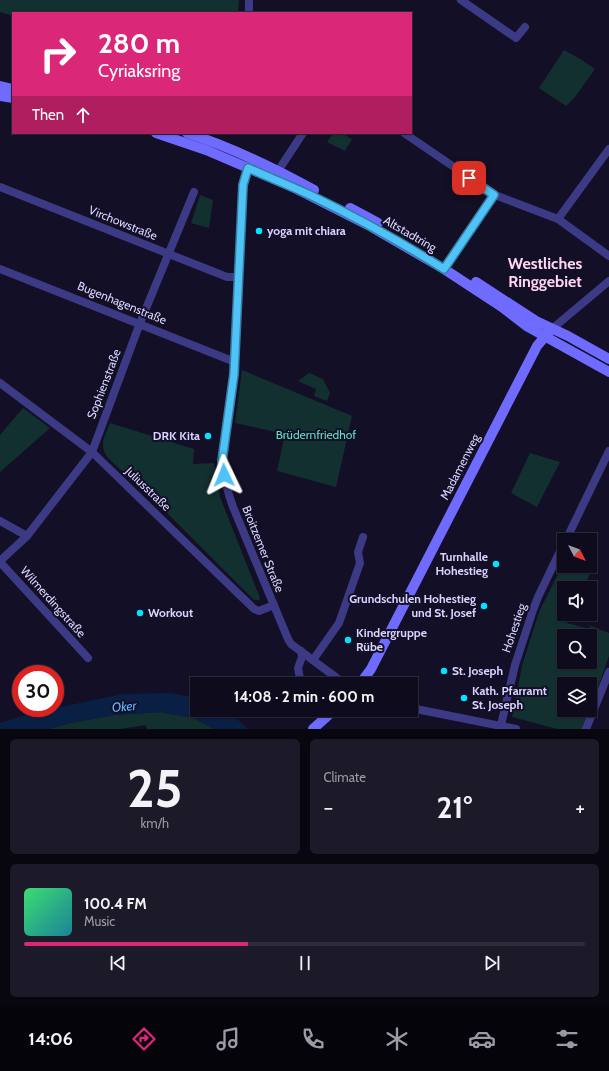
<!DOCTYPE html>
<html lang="en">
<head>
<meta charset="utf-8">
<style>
  body { margin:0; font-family:Cabin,sans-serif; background:#1c1929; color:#f1f3f6; height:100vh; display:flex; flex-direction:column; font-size:15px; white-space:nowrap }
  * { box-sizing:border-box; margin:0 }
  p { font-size:13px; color:#9b9ba3 }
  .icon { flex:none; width:22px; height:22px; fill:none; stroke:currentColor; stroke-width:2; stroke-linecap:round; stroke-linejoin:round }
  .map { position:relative; height:729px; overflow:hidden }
  .sheet { display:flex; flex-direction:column; gap:10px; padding:10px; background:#08060f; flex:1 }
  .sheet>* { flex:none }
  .top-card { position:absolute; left:12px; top:12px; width:400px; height:122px; border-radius:0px; box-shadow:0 1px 3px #0004,0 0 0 1px #2e2b3b; background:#db2777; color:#fff; overflow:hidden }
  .needle { width:26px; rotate:132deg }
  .buttons { position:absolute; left:557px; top:533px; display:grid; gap:8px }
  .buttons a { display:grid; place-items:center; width:40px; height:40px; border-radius:0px; background:#0e0b1c; box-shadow:0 1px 3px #0004,0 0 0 1px #2e2b3b; font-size:20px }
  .speed { position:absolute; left:12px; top:665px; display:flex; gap:8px; font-size:20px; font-weight:700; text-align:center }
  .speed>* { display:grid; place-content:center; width:52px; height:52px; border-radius:50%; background:#0e0b1c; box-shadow:0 1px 3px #0004,0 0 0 1px #2e2b3b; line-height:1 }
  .speed .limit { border:6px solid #d22; background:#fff; color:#111 }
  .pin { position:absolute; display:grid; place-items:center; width:34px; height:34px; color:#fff; margin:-17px; border-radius:8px; box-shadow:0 2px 6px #0006 }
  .me { position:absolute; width:44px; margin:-22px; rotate:358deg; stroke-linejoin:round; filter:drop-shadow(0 0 3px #0008) }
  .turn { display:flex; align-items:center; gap:14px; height:84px; padding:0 20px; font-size:18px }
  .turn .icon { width:52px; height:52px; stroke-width:2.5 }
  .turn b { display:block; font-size:28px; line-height:34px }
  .then { display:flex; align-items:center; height:38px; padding:0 20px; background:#0003; gap:8px; font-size:15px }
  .big { font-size:30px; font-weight:800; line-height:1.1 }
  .sheet .widget { flex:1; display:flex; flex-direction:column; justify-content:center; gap:6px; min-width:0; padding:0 14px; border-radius:6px; background:#1c1929 }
  .sheet .dial { align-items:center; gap:0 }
  .dial b { font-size:52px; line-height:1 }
  .song { display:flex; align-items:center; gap:12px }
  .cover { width:48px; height:48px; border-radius:6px; background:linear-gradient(135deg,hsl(140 70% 55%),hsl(190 70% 35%)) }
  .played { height:4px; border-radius:2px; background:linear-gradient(90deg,#db2777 40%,#2e2b3b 40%) }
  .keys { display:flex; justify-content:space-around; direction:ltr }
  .heat { display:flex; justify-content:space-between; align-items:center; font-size:22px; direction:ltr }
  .sheet .tiles { flex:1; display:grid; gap:10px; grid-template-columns:1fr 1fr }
  .widget:last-child { grid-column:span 2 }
  .trip { position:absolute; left:190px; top:677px; width:228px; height:40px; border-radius:0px; background:#0e0b1c; box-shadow:0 1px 3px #0004,0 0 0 1px #2e2b3b; font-weight:800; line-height:40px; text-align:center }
  .tab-bar { display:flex; height:64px; justify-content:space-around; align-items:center; background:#06040b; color:#9b9ba3 }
  .tab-bar .icon { width:28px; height:28px }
  .tab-bar .selected { color:#db2777 }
  .tab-bar b { font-size:18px; color:#f1f3f6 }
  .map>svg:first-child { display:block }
  .green { fill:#12302f; fill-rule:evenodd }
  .water { fill:#0a1f44 }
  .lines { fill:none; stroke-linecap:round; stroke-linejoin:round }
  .street { stroke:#3d3a85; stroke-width:8 }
  .secondary { stroke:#6f6bff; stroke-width:10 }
  .route-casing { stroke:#337fa1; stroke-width:10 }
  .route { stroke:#4fc3f7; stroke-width:7 }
  .poi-dot { fill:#00e5ff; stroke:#130f26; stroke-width:1.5 }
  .labels { text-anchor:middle; stroke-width:4; stroke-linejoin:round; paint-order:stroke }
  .street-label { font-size:12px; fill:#d9d4ff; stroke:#130f26 }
  .poi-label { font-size:12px; font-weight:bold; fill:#d9d4ff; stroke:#130f26; text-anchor:start }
  .park-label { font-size:12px; fill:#5fe0c0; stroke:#130f26 }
  .water-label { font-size:13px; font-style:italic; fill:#62b6ff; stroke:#130f26 }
  .district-label { font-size:16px; font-weight:bold; fill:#ffd6f0; stroke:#130f26 }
</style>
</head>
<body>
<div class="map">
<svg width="609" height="729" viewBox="0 0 609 729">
  <rect width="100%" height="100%" fill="#130f26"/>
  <g class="green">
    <path d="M0,0H239L238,13H13V16L0,12Z"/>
    <path d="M564,50L582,60L595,69L575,97L566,106L539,88Z"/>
    <path d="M333,133H341L352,139L345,151L327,142Z"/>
    <path d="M200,195L213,200L209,228L191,223Z"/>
    <path d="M242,370L352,416L336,487L277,471L285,434L235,423Z"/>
    <path d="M309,373L323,379L330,393L327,401L314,396L316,389L298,381Z"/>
    <path d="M23,408L50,428L0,472V435Z"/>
    <path d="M110,423L194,449L193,464L214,463L220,497L260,598L259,600H254L166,512L108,458C98,445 105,436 110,423Z"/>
    <path d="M530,453L560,462L537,507L511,493Z"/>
    <path d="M564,562V566H590V564L594,566L583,588H564V614H571L567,623L589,629L591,626L609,633V656L590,710V684H564V710H590L583,729H557L512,717L522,666L539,612ZM564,636H590V662H564Z"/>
    <path d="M161,712L194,718L214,729H147L146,725L120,729H48L70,723L114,715Z"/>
  </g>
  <path class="water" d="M170,693L197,698V710H221L236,718L248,729H214L194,718L161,712L114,715L70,723L48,729H0V723L31,713L123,694Z"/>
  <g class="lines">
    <g class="street">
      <path d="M461,0L516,38L525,27"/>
      <path d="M249,13V0"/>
      <path d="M404,133L495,195L558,219L609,256"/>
      <path d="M250,164L243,185L234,375L222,461C224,477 227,491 233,507L288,639L291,644L345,684"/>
      <path d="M278,171L303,133"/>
      <path d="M0,187L227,277H239"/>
      <path d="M558,219L609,149"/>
      <path d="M0,269L235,362"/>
      <path d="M444,269L495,195"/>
      <path d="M553,328L609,281"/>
      <path d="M0,383L92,452L254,609L259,611L274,605"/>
      <path d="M0,521L27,536"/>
      <path d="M566,540L609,451"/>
      <path d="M0,561L27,536L92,452L140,323L194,192"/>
      <path d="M0,562L88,658"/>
      <path d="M313,660L339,623L360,563L358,552L363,537"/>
      <path d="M301,684L298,668L302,657L301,651"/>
      <path d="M411,708L516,729"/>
      <path d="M501,725L515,665L533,610L538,597L564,543"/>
      <path d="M586,729L609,672"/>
    </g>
    <g class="secondary">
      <path d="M0,86L13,89"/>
      <path d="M0,96L13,98"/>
      <path d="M156,133L206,150L295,188L368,225L444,269L502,307L528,327L609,372"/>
      <path d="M187,133C231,147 274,168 314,190"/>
      <path d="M350,208L378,223"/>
      <path d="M476,282L536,321L568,336L609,359"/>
      <path d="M360,684L371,669L537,346L549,332"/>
      <path d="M313,729L334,710"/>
    </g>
  </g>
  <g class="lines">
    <g class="route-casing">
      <path id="route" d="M224,475L222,461L234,374L243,185L248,168C268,177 289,185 310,195C356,217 401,242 444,269L494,195L469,178"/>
    </g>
    <use href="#route" class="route"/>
  </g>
  <g class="poi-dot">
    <circle cx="259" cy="231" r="4"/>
    <circle cx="208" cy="436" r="4"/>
    <circle cx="496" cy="564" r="4"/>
    <circle cx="484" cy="606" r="4"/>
    <circle cx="140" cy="613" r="4"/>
    <circle cx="348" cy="640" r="4"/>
    <circle cx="444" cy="671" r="4"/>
    <circle cx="464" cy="698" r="4"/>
  </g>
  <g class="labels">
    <g class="street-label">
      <text transform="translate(123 223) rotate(22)" y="4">Virchowstraße</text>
      <text transform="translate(410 234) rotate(30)" y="4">Altstadtring</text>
      <text transform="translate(122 303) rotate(22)" y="4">Bugenhagenstraße</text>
      <text transform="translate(104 384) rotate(-69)" y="4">Sophienstraße</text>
      <text transform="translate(460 467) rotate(-63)" y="4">Madamenweg</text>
      <text transform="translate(148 489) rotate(44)" y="4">Juliusstraße</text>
      <text transform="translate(263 549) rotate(68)" y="4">Broitzemer Straße</text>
      <text transform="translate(53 602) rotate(48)" y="4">Wilmerdingstraße</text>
      <text transform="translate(514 628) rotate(-71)" y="4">Hohestieg</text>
    </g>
    <g class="poi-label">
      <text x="267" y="235">yoga mit chiara</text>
      <text x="200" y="440" text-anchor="end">DRK Kita</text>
      <text x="488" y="561" text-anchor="end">Turnhalle<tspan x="488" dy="14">Hohestieg</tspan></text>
      <text x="476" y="603" text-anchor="end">Grundschulen Hohestieg<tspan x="476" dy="14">und St. Josef</tspan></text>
      <text x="148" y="617">Workout</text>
      <text x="356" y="637">Kindergruppe<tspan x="356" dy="14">Rübe</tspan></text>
      <text x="452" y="675">St. Joseph</text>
      <text x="472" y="695">Kath. Pfarramt<tspan x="472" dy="14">St. Joseph</tspan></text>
    </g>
    <g class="park-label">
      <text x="316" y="439">Brüdernfriedhof</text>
    </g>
    <g class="water-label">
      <text transform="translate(124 706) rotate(-5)" y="5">Oker</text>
    </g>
    <g class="district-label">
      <text x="545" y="269">Westliches<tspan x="545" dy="18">Ringgebiet</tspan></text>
    </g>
  </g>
</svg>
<div class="buttons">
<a><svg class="needle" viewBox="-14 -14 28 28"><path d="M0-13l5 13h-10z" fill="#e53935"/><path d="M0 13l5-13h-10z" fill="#9b9ba3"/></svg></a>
<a><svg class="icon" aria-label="sound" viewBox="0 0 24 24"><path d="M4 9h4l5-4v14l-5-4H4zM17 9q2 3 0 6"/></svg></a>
<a><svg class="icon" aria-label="search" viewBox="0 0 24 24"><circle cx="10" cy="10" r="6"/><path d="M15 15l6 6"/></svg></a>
<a><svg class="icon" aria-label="layers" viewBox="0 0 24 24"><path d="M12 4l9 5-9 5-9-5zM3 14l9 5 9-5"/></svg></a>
</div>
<div class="speed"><div class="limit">30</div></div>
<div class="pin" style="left:469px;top:178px;background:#d93025"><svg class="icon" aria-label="arrive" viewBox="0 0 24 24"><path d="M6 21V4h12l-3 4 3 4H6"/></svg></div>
<svg class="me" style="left:224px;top:475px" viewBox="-20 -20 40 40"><path d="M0-17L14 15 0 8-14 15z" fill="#4fc3f7" stroke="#fff" stroke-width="4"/></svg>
<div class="trip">14:08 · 2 min · 600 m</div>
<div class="top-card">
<div class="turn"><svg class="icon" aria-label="right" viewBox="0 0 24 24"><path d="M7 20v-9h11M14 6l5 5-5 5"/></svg><div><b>280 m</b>Cyriaksring</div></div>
<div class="then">Then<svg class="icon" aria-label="ahead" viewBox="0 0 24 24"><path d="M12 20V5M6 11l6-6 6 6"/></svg></div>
</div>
</div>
<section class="sheet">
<div class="tiles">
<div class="widget dial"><b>25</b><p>km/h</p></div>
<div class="widget"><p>Climate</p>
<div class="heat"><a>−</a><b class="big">21°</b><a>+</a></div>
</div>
<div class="widget">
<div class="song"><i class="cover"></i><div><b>100.4 FM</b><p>Music</p></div></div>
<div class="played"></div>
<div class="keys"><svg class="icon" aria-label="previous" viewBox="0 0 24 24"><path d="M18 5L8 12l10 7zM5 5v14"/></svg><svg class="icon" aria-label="pause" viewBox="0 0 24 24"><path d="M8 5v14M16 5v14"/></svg><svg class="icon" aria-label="next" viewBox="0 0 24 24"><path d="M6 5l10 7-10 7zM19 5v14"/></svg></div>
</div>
</div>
</section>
<nav class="tab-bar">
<b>14:06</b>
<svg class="icon selected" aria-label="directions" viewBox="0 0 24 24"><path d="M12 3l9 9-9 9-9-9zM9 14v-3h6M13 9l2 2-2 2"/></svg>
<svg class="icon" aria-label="music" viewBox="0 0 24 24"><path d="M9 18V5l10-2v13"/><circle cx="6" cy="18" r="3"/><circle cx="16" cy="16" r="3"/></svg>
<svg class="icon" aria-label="phone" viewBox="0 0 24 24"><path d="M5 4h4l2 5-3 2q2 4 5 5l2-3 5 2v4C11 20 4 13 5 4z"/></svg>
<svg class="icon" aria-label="climate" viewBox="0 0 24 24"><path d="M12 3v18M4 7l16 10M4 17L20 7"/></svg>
<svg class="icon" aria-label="car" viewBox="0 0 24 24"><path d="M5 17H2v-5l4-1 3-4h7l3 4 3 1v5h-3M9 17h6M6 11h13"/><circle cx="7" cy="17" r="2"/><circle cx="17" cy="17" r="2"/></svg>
<svg class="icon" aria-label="filters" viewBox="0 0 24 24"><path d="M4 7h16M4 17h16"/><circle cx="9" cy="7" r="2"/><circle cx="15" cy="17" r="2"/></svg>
</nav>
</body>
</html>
